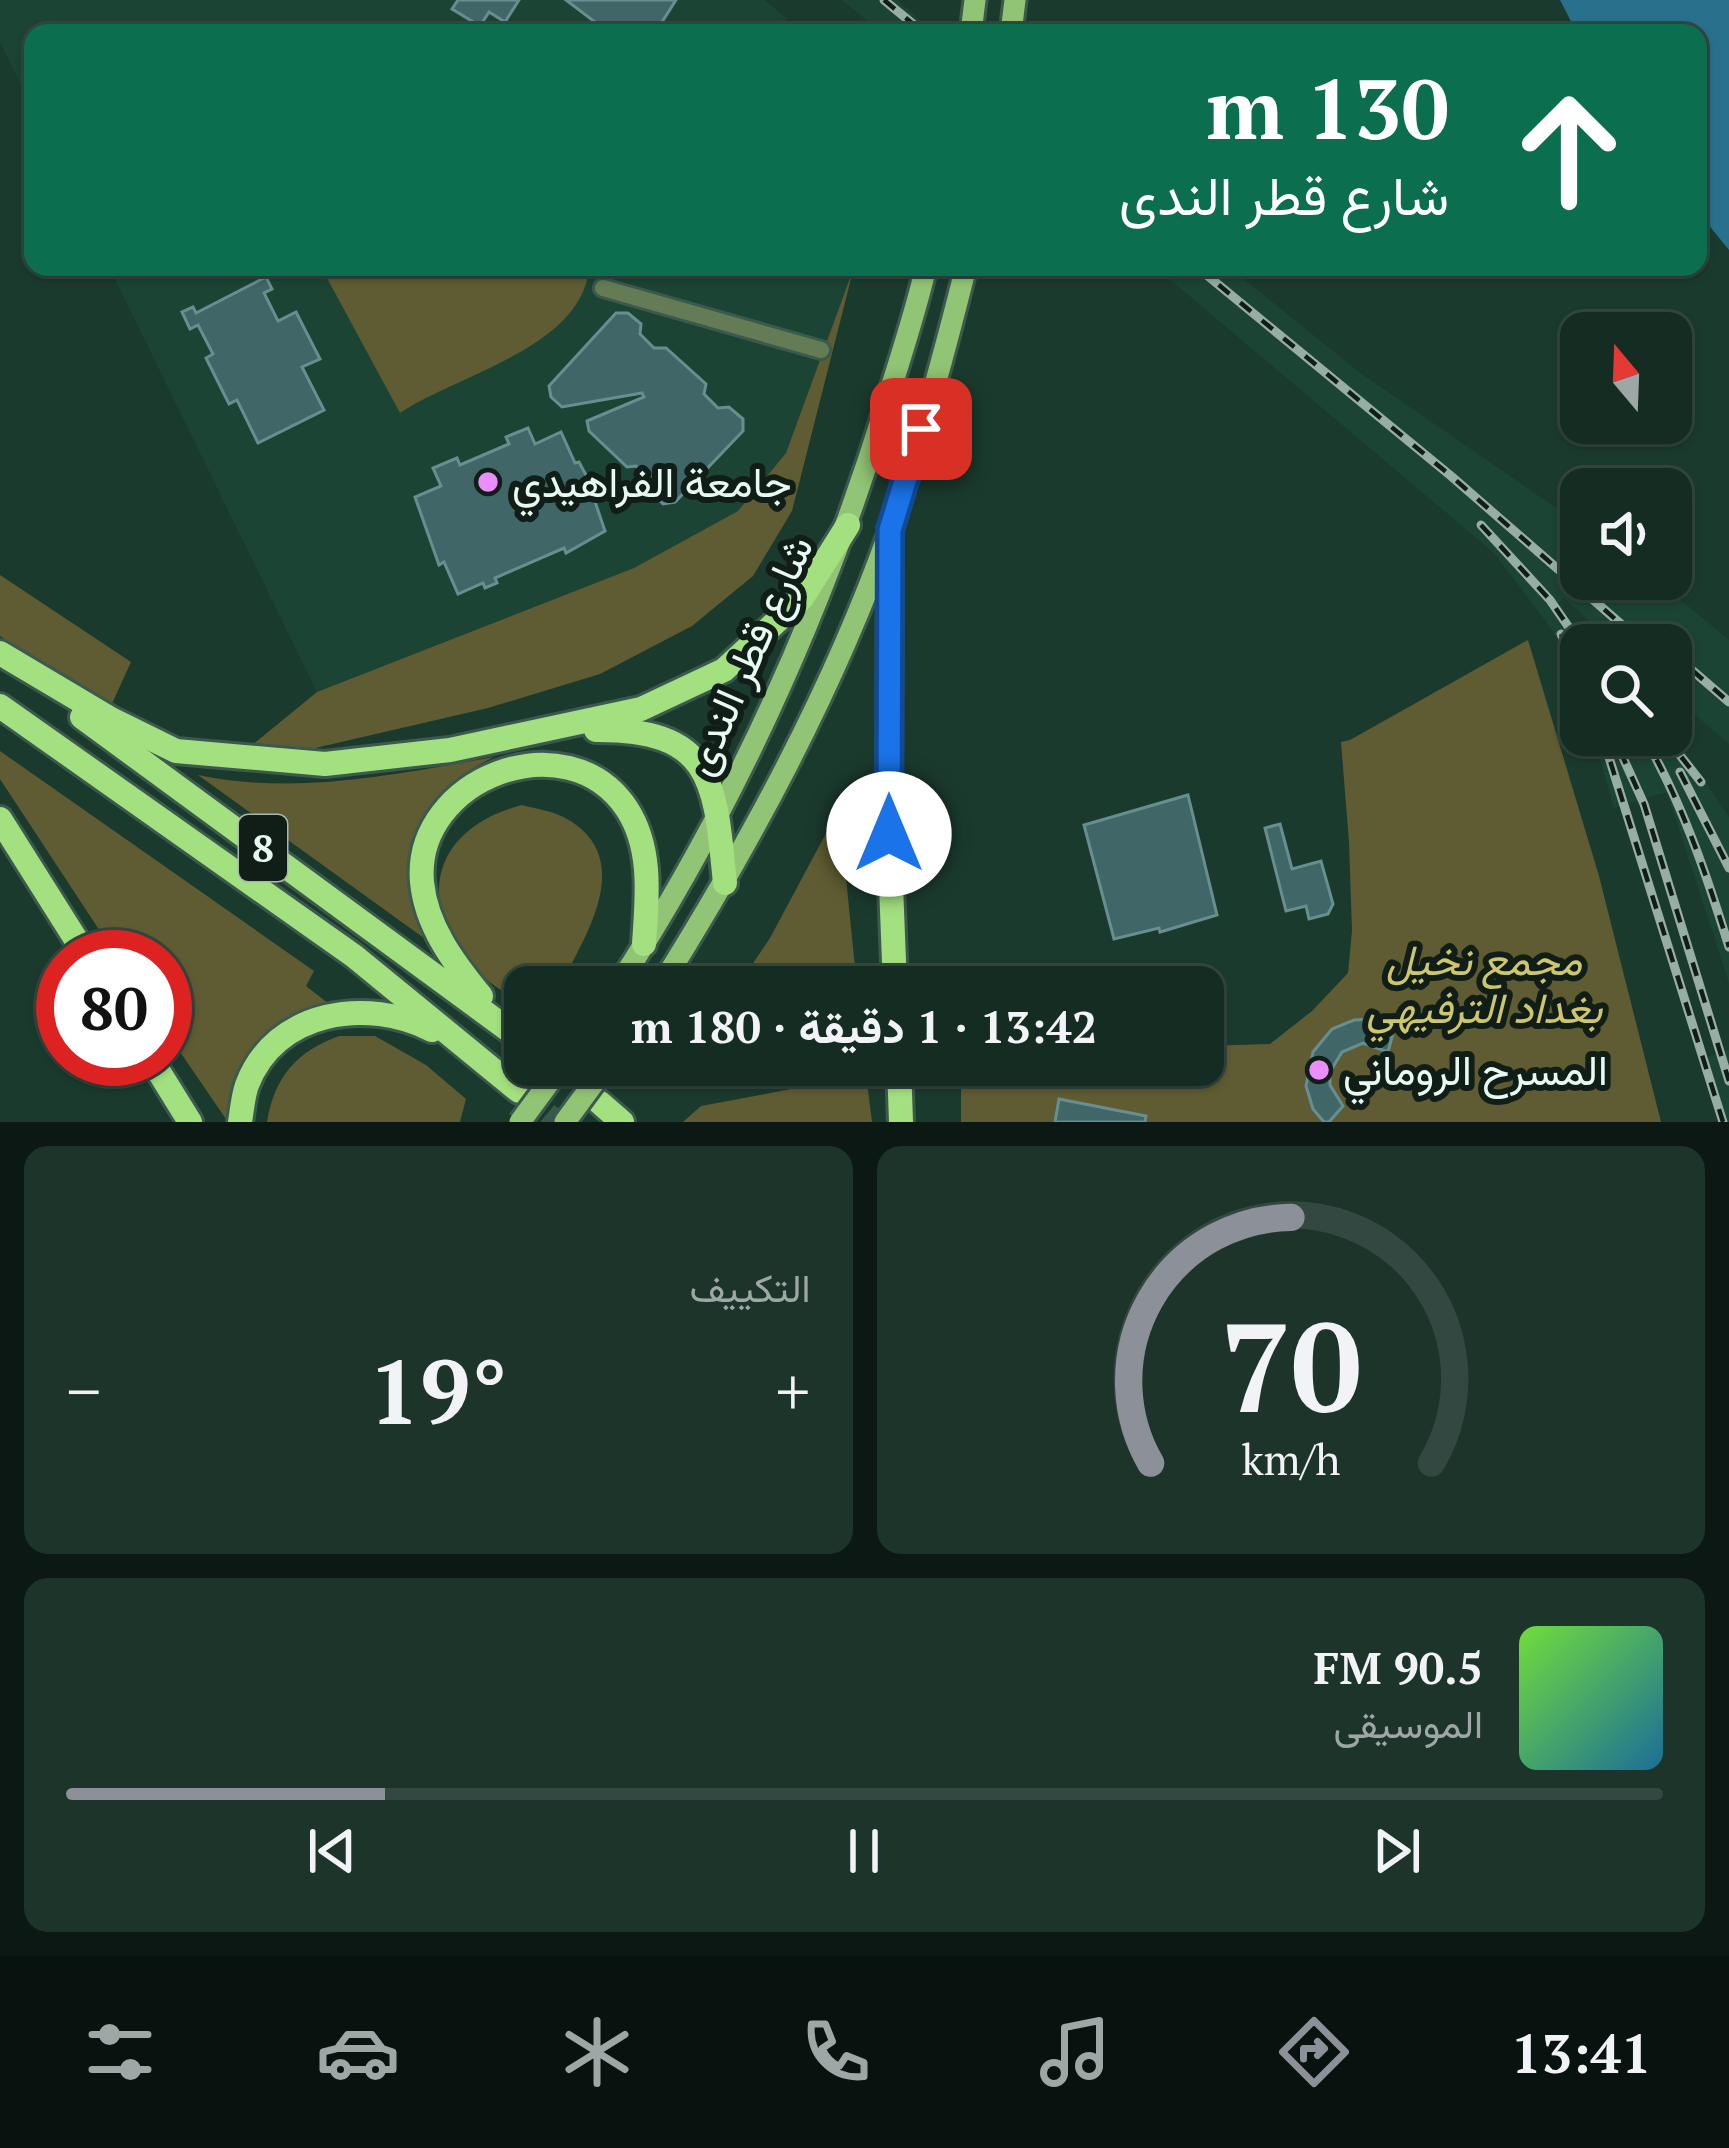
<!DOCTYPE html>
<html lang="ar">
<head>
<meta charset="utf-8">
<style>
  body { margin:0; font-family:"PT Serif",Vazirmatn,serif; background:#1d342a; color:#f1f3f6; direction:rtl; height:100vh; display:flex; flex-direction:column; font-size:45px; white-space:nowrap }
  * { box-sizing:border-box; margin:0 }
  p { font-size:39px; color:#9da7a5 }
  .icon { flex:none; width:66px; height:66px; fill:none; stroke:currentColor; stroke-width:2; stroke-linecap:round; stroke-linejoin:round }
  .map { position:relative; height:1122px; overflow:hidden; direction:ltr }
  .sheet { display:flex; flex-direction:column; gap:24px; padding:24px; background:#0b1813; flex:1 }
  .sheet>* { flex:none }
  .hud { position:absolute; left:24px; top:24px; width:1683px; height:252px; border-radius:24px; box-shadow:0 3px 9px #0004,0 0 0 3px #334840; direction:rtl; background:#0b6e4f; color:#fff; overflow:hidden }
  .needle { width:78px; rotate:341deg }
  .controls { position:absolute; left:1560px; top:312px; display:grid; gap:24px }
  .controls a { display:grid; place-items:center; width:132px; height:132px; border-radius:24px; background:#142c22; box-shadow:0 3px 9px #0004,0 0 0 3px #334840; font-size:60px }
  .speed { position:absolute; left:36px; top:930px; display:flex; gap:24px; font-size:60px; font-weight:700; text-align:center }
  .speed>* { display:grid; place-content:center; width:156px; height:156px; border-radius:50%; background:#142c22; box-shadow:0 3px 9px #0004,0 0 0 3px #334840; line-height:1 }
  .speed .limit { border:18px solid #d22; background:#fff; color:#111 }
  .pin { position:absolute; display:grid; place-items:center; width:102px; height:102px; color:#fff; margin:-51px; border-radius:24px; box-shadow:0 6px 18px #0006 }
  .me { position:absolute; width:132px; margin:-66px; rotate:0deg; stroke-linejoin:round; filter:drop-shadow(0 0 9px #0008) }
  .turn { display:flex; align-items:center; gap:42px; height:252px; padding:0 60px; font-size:54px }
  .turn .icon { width:156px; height:156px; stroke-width:2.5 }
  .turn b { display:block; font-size:84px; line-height:102px }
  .big { font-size:90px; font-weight:700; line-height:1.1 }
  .sheet .widget { flex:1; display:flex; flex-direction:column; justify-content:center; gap:18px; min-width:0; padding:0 42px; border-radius:24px; background:#1d342a }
  .sheet .dial { align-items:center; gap:0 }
  .dial svg { height:312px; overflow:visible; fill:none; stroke:#334840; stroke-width:7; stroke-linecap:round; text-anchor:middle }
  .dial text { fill:#f1f3f6; stroke:none }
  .song { display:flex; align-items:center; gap:36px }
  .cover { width:144px; height:144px; border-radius:18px; background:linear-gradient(135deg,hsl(100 70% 55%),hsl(200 70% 35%)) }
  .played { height:12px; border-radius:6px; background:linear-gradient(90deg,#8c9099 20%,#334840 20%) }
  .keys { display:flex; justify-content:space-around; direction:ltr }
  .heat { display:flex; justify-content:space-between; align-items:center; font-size:66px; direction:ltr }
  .sheet .tiles { flex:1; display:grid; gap:24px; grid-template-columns:1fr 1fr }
  .widget:last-child { grid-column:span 2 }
  .trip { position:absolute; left:504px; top:966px; width:720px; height:120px; border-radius:24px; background:#142c22; box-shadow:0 3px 9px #0004,0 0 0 3px #334840; font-weight:700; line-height:120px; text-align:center; direction:rtl }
  .dock { display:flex; height:192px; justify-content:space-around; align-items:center; background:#08120e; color:#9da7a5 }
  .dock .icon { width:84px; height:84px }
  .dock .selected { color:#8c9099 }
  .dock b { font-size:54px; color:#f1f3f6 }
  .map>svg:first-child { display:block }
  .built { fill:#1b4434 }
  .green { fill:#5f5b32 }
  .water { fill:#28708c }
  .building { fill:#406667; stroke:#678f8f; stroke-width:3 }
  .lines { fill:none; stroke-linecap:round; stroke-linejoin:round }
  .highway-tunnel { stroke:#3a574b; stroke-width:24; stroke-dasharray:24 12; stroke-linecap:butt }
  .minor-casing { stroke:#3c594d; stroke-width:22 }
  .major-casing { stroke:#3c594d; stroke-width:27 }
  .highway-casing { stroke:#3c594d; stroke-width:30 }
  .minor { stroke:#637c56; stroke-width:16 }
  .major { stroke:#91c474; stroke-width:21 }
  .highway { stroke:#a3e07f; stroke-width:24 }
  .rail-casing { stroke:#97aea4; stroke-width:9 }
  .rail { stroke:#111e18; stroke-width:4.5; stroke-dasharray:14; stroke-linecap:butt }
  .major-bridge-casing { stroke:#3c594d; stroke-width:27; stroke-linecap:butt }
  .major-bridge { stroke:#91c474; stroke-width:21 }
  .route-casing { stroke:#114b97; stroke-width:30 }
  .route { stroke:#1a73e8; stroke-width:21 }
  .poi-dot { fill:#ea8dfd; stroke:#111e18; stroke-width:4.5 }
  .labels { text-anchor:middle; stroke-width:12; stroke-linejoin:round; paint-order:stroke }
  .shield { fill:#111e18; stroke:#a8b8b0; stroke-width:3 }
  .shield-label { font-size:39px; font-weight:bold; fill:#e8faf1 }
  .poi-label { font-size:42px; fill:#e8faf1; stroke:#111e18; text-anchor:start }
  .street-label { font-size:42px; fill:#e8faf1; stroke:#111e18 }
  .park-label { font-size:42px; font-style:italic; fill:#cec66d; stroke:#111e18 }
</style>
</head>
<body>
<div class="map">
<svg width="1729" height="1122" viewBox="0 0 1729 1122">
  <rect width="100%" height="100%" fill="#1b3a2e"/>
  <g class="built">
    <path d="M0,0H765L803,33H33V110L0,42Z"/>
    <path d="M842,0H897L936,33H882Z"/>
    <path d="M109,267H854L786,453L738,511L634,568L317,692Z"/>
    <path d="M1155,267H1229L1359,372L1581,525V579H1655L1690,608L1729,640V744L1671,694V645H1616L1564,598L1557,604L1590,645H1581V696L1553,631L1494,553Z"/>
    <path d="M1671,730L1729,817V983L1667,792L1614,808L1593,735H1671Z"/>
    <path d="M1729,1050V1122H1720L1705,1058Z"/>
  </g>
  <g class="green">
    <path d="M321,267H589C584,347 456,375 400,413Z"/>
    <path d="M854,267L792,511L753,576L692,626L600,674L488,708L311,749L251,746L317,692L634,568L738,511L786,453Z"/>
    <path d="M0,575L131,662L110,708L0,636Z"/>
    <path d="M1528,640L1599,876L1661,1122H961V1065H1203V1046L1270,1044L1312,1011L1348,973L1352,931L1349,842L1341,742L1350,740Z"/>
    <path d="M0,751L314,971L306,986L329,1004L237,1078L228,1122L165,1030V957H117L0,779Z"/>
    <path d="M494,757C416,793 389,863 428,941L198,775C297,796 396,774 494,757Z"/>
    <path d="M522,805C536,809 554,811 567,819C637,859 585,937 559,987H525V1005C512,996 497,989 486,979C413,914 425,830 522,805Z"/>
    <path d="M839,809L857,987H737L770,938Z"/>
    <path d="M339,1036H375L426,1065L466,1099L460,1122H267C274,1077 297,1051 339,1036Z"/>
    <path d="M695,1065H835L714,1088Z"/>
    <path d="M866,1075L872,1122H683L701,1106Z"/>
  </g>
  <path class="water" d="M1560,0H1729V250L1698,212V33H1577Z"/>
  <g class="building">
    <path d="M458,0H519L505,22L489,12L480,26L452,9Z"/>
    <path d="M566,0H676L655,33H594L599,25Z"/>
    <path d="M266,277L272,289L264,293L278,321L296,312L320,359L302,367L324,410L258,443L237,400L229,404L206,358L213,354L198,325L190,329L182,312L193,307L196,313Z"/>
    <path d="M616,313H628L641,324L640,334L654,348H666L706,384L704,394L718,408L729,407L743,419V431L675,502L663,504L650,491L651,481L636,466L627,467L589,431L587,421L644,397L642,393L562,407L551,397L549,386Z"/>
    <path d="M528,428L535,444L561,432L575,463L579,462L586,475L605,531L566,553L564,548L495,578L497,583L485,588L483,583L458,594L444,562L439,565L415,497L441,486L433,468L457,458L460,465L509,444L506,437Z"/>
    <path d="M1188,795L1217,915L1160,932L1159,928L1114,939L1084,825Z"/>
    <path d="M1280,824L1292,869L1321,861L1333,904L1328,914L1309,919L1306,906L1286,911L1265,828Z"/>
    <path d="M1374,1019L1395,1026L1388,1052L1363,1043L1342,1052L1330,1072V1085L1343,1106L1329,1122H1324L1313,1109L1306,1086L1313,1052L1332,1029L1354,1020Z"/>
    <path d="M1059,1099L1146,1116L1145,1122H1055Z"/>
  </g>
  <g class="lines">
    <path class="highway-tunnel" d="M519,1091L556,1122"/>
    <g class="minor-casing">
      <path id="minor" d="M603,288L821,350"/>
    </g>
    <g class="major-casing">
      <g id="major">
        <path d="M971,33L975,0"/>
        <path d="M1011,33L1015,0"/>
        <path d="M617,987C735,805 821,615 885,408C899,361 915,315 926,267"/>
        <path d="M660,987C750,843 833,691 890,530C920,445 944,355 966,267"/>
      </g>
    </g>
    <g class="highway-casing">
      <g id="highway">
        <path d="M890,530L889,834L895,987"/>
        <path d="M0,653L111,719L176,751L325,764L450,750L641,709L724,670L802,598L848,525"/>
        <path d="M0,706L354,956L519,1091"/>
        <path d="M82,717L525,1042"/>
        <path d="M596,730C715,729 715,784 725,883"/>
        <path d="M0,819L87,957"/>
        <path d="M481,996C454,963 426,926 422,882C413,778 568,719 627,809C653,849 647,899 644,944"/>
        <path d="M151,1059L190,1122"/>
        <path d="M899,1065L901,1122"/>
        <path d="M599,1102L622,1122"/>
        <path d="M240,1122C242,1110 243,1096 247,1085C275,1010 368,997 432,1030"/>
      </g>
    </g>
    <use href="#minor" class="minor"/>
    <use href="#major" class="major"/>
    <use href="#highway" class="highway"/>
    <g class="rail-casing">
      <g id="rail">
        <path d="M884,0L924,33"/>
        <path d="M1197,267L1451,476L1645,645"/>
        <path d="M1481,525L1550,600L1581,645"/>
        <path d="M1561,634L1581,678"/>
        <path d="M1671,652L1729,702"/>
        <path d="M1602,735L1723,1122"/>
        <path d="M1643,735C1682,802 1706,873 1729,947"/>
        <path d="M1664,735L1701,782"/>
        <path d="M1620,751L1644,804L1729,1081"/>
        <path d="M1680,772L1729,868"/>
      </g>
    </g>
    <use href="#rail" class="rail"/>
    <g class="major-bridge-casing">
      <g id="major-bridge">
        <path d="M520,1122L562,1065"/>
        <path d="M565,1122L607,1065"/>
      </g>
    </g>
    <use href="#major-bridge" class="major-bridge"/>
  </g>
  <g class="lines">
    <g class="route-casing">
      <path id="route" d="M889,834L890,530L921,429"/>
    </g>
    <use href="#route" class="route"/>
  </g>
  <g class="poi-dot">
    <circle cx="488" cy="482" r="12"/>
    <circle cx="1319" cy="1070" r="12"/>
  </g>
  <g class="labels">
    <rect class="shield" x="239" y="815" width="48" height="66" rx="9"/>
    <g class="shield-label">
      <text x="263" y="862">8</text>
    </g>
    <g class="poi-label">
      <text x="512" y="497">جامعة الفراهيدي</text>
      <text x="1343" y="1085">المسرح الروماني</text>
    </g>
    <g class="street-label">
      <text transform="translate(748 655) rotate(-66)" y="15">شارع قطر الندى</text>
    </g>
    <g class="park-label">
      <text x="1484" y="975">مجمع نخيل<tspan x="1484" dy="48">بغداد الترفيهي</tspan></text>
    </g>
  </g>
</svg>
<div class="controls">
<a><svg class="needle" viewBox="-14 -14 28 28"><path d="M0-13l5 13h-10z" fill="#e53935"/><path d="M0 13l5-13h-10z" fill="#9da7a5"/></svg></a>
<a><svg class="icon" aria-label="sound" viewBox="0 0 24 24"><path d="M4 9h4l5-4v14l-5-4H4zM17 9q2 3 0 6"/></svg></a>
<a><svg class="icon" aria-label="search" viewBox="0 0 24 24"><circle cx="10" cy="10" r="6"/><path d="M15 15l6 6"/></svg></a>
</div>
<div class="speed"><div class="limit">80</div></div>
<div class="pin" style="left:921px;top:429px;background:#d93025"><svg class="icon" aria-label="arrive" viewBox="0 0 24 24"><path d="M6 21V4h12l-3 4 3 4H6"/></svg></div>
<svg class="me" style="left:889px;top:834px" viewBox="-20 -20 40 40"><circle r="19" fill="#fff"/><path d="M0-13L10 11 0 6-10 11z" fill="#1a73e8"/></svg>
<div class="trip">13:42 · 1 دقيقة · 180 m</div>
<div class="hud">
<div class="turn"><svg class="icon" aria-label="ahead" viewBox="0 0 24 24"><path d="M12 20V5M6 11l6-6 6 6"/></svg><div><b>130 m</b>شارع قطر الندى</div></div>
</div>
</div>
<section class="sheet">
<div class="tiles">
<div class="widget dial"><svg viewBox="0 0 100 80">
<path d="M14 69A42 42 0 1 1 86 69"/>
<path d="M14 69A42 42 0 0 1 50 6" stroke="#8c9099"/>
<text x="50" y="56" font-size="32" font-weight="700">70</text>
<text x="50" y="72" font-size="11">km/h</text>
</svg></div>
<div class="widget"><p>التكييف</p>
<div class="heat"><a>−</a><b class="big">19°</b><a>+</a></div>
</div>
<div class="widget">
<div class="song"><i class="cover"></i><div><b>90.5 FM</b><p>الموسيقى</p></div></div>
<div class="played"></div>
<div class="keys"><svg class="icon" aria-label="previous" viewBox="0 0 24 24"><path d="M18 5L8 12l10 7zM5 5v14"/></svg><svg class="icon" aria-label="pause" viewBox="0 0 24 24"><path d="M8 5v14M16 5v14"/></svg><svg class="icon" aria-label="next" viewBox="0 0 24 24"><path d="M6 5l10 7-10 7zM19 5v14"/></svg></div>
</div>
</div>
</section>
<nav class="dock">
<b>13:41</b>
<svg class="icon selected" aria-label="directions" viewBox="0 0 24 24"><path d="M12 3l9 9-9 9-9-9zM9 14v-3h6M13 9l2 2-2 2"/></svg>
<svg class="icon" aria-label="music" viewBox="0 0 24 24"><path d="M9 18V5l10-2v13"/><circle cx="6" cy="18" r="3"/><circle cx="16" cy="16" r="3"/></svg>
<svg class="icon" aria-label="phone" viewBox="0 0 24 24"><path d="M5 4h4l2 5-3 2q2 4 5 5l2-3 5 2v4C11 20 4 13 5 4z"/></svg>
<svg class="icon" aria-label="climate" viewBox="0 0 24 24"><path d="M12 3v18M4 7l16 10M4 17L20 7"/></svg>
<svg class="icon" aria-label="car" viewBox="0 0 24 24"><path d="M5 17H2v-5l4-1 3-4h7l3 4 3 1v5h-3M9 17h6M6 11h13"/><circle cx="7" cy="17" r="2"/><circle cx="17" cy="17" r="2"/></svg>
<svg class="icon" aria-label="filters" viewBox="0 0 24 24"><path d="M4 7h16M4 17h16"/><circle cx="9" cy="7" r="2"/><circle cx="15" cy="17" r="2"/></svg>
</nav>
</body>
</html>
